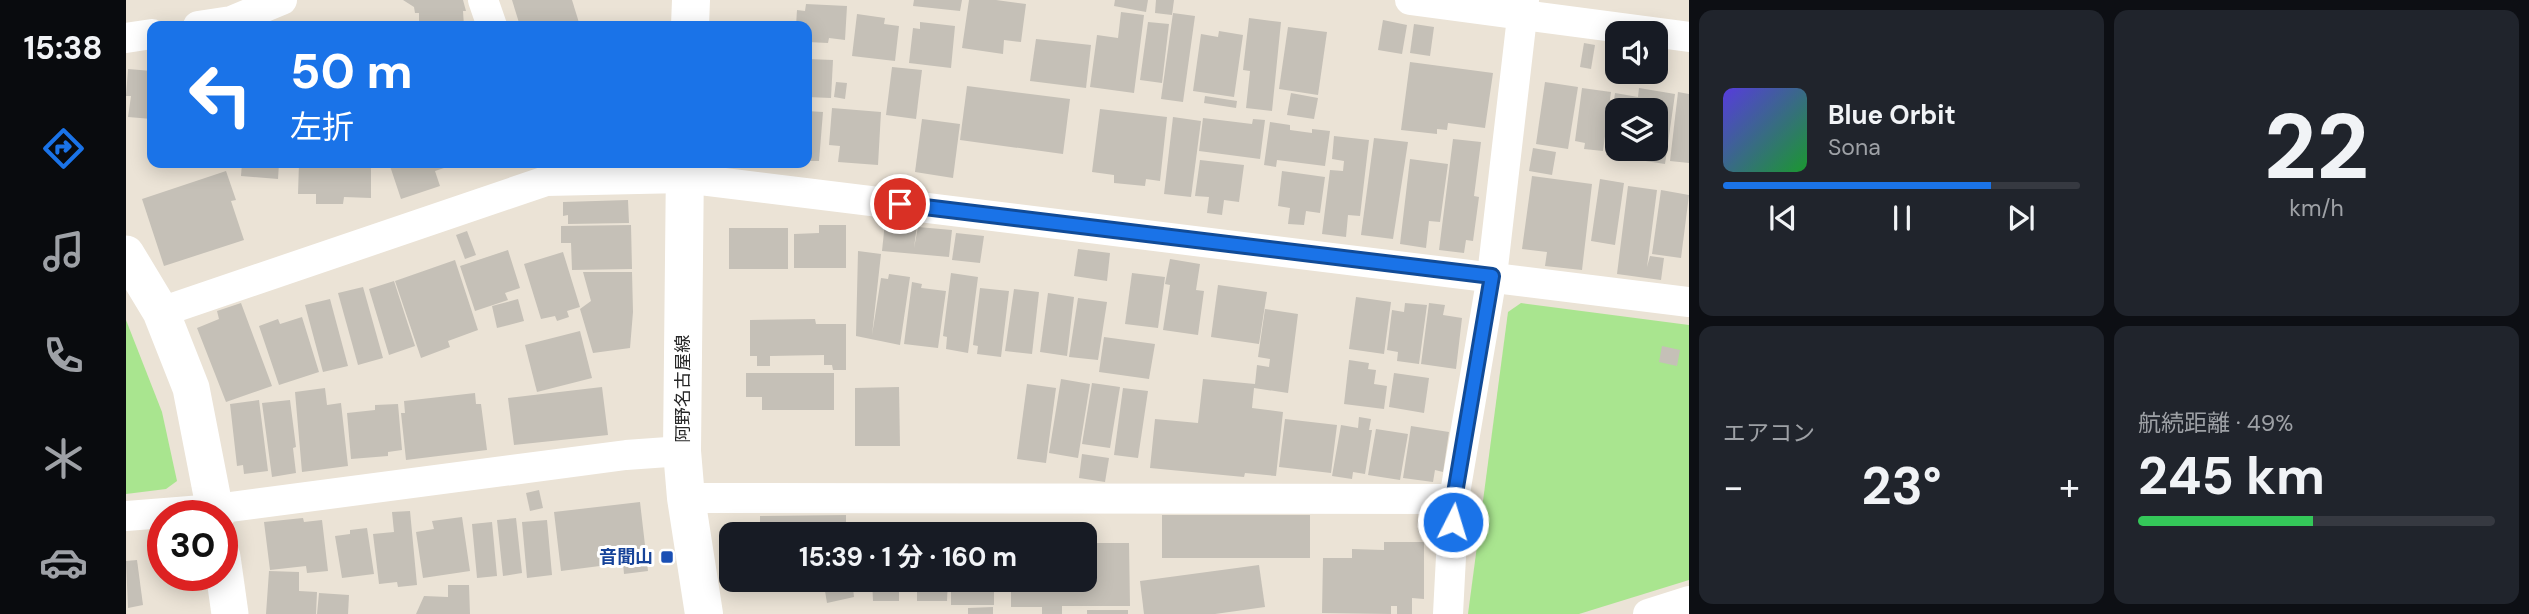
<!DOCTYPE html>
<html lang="ja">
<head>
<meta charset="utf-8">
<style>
  body { margin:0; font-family:"DM Sans","Noto Sans JP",sans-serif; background:#20242c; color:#f1f3f6; height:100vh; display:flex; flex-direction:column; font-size:26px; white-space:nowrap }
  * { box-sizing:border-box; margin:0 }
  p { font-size:23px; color:#9ea1a6 }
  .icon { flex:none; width:38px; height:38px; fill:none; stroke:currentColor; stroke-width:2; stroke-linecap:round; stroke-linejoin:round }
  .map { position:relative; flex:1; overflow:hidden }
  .panel { display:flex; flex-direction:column; gap:10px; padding:10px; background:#0d0f14; width:840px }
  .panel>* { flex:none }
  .banner { position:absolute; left:21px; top:21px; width:665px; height:147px; border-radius:14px; box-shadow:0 4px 18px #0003; background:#1a73e8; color:#fff; overflow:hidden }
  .fabs { position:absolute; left:1479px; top:21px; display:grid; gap:14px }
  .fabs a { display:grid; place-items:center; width:63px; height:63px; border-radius:14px; background:#171b24; box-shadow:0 4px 18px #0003; font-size:35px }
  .speed { position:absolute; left:21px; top:500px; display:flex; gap:14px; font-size:35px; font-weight:700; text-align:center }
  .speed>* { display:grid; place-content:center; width:91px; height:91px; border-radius:50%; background:#171b24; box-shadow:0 4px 18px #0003; line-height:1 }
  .speed .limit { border:10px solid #d22; background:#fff; color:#111 }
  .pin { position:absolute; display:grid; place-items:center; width:60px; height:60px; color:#fff; margin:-30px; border:4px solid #fff; border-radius:50%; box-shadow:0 2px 7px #0007 }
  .me { position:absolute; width:77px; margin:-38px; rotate:5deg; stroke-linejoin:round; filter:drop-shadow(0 0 5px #0008) }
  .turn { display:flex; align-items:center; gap:24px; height:147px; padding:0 28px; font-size:32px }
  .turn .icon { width:91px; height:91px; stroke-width:2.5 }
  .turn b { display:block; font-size:49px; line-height:60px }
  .big { font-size:52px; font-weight:700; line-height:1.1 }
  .panel .card { flex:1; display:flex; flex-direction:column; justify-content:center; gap:10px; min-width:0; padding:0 24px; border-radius:14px; background:#20242c }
  .panel .dial { align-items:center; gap:0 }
  .dial b { font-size:91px; line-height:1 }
  .song { display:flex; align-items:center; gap:21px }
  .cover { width:84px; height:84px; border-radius:10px; background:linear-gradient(135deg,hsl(250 70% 55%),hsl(130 70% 35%)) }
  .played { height:7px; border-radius:4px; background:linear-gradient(90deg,#1a73e8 75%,#363941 75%) }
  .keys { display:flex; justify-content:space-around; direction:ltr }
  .heat { display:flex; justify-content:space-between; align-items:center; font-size:38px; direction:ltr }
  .charge { height:10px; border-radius:5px; background:linear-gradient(90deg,#34c759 49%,#363941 0) }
  .panel .tiles { flex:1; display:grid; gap:10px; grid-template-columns:repeat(2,1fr) }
  .trip { position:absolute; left:593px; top:522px; width:378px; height:70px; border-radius:14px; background:#171b24; box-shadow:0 4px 18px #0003; font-weight:700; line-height:70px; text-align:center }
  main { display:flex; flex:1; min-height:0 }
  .tabs { display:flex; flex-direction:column; width:126px; justify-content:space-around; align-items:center; background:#090b0e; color:#9ea1a6 }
  .tabs .icon { width:49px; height:49px }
  .tabs .current { color:#1a73e8 }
  .tabs b { font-size:32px; color:#f1f3f6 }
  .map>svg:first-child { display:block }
  .green { fill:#a9e58f }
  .building { fill:#c5c0b7; fill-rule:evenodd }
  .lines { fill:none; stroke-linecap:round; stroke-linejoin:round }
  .minor { stroke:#fff; stroke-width:30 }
  .tertiary { stroke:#fff; stroke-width:37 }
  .secondary { stroke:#fff; stroke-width:38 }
  .route-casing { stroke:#114b97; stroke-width:18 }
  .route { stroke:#1a73e8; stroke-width:12 }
  .transit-dot { fill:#1a4fb4; stroke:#fff; stroke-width:2.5 }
  .labels { text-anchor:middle; stroke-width:6; stroke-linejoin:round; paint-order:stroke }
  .street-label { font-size:18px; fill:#272727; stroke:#fff }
  .transit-label { font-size:18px; font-weight:bold; fill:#164399; stroke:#fff; text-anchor:end }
</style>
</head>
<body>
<main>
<nav class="tabs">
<b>15:38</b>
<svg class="icon current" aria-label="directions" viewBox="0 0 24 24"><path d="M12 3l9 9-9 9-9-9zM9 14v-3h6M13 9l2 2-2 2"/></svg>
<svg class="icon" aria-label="music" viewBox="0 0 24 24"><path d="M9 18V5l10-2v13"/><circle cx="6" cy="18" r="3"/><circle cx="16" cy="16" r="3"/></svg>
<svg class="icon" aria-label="phone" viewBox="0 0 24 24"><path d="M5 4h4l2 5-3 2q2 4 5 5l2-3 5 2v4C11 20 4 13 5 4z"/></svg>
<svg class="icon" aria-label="climate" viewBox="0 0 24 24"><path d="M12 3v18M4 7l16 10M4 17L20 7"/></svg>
<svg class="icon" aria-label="car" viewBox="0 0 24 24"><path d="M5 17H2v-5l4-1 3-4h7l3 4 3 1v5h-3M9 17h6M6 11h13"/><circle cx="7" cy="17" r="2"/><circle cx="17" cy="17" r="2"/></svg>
</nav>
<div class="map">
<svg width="1563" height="614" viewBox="0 0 1563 614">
  <rect width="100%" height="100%" fill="#ebe3d6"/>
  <g class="green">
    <path d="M1395,303L1563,325V580L1453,614H1342L1382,312Z"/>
    <path d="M0,320L36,412L51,481L40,489L0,494Z"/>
  </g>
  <g class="building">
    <path d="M277,0H337L340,11H337L338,26H293V13H289L288,7Z"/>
    <path d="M386,0H446L454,26H394Z"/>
    <path d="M788,0H836L834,11L787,6Z"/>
    <path d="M843,0H870L900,4L895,42L878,40L877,54L836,48Z"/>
    <path d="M989,0H1022L1020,12L988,6Z"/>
    <path d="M1030,0H1048L1046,15L1029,13Z"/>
    <path d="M680,4L721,6L719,40L703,38L702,43L681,42V26H670L671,10L679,11Z"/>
    <path d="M995,12L1018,15L1008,93L964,87L971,35L992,38Z"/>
    <path d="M1047,13L1069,16L1057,102L1035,99Z"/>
    <path d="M731,14L759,18L758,24L773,26L769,61L726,56Z"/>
    <path d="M1123,18L1155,22L1146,111L1120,108L1124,71L1117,70Z"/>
    <path d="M1257,20L1281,25L1276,54L1252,50Z"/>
    <path d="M183,21L245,24V26H183Z"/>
    <path d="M794,22L829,26L825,68L783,63L787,28L794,29Z"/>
    <path d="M1022,22L1043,24L1036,83L1014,80Z"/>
    <path d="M1288,24L1308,27L1304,56L1284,53Z"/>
    <path d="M1162,27L1201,32L1192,95L1153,89Z"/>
    <path d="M1093,31L1117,35L1108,97L1067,91L1075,34L1092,37Z"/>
    <path d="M910,39L965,45L960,88L904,81Z"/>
    <path d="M1458,43L1469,45L1465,69L1454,67Z"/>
    <path d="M681,59L707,60L705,98L681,97Z"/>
    <path d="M1284,62L1367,73L1359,128L1322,123L1321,130L1311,129V134L1275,130Z"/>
    <path d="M766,67L796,70L790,119L760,115Z"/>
    <path d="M2,69L26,71V119L2,117L5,96H0Z"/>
    <path d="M710,82L721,83L719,99L708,97Z"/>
    <path d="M1419,82L1452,87L1442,149L1410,144Z"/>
    <path d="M841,86L944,99L937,154L834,140Z"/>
    <path d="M1456,88L1485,92L1477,151L1458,149L1459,143L1449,141Z"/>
    <path d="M1513,88L1549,94L1539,164L1480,155L1489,93L1512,97ZM1491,110H1530V149H1491Z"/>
    <path d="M1552,92L1563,94V163L1544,161Z"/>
    <path d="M1165,93L1192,98L1188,119L1161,115Z"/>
    <path d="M1079,96L1111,101L1110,108L1078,103Z"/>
    <path d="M706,108L755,112L752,165L712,162L714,146L703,145Z"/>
    <path d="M974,109L1041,117L1034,181L1020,179L1019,186L988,183V175L966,172Z"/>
    <path d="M681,111L697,112L693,161H681Z"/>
    <path d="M1047,117L1075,121L1065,197L1038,194Z"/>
    <path d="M1077,118L1126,124L1127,119L1139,120L1134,159L1073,151Z"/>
    <path d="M796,119L834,124L827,178L789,172Z"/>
    <path d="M1144,122L1164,125V130L1186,133V129L1204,131L1199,166L1151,160L1150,167L1138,165Z"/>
    <path d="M1208,136L1243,140L1234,216L1222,215L1220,237L1196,234L1204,170L1217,171L1218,161L1206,159Z"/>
    <path d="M1248,138L1282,142L1267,239L1235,235Z"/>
    <path d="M1327,139L1355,142L1348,196L1353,197L1347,241L1340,240L1338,253L1313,250Z"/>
    <path d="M1407,148L1430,152L1426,175L1403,171Z"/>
    <path d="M1284,159L1322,164L1314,222L1303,221L1300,248L1274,244Z"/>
    <path d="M1074,160L1118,165L1113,202L1098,200L1096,215L1081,213L1083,197L1069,196Z"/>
    <path d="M116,163H153L152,179L115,176Z"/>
    <path d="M173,163H245V198L218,197L217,204H190V194H172Z"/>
    <path d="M263,163H333L309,171L314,186L275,199Z"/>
    <path d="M100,171L110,200L105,201L118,240L38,266L16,199Z"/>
    <path d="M1156,171L1199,177L1194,213L1180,211L1178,225L1162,224L1164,208L1152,206Z"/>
    <path d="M1406,176L1466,184L1456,270L1419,266L1421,252L1396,249Z"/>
    <path d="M1474,179L1498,183L1489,245L1465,241Z"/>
    <path d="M1502,186L1531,190L1521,267L1524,256L1538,258L1535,280L1491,274Z"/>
    <path d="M1535,190L1563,195L1555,258L1526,254Z"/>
    <path d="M502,200L503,223L442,224V215L437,216V202Z"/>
    <path d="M759,222L791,225L788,248L792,227L826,230L823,257L756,251Z"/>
    <path d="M505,225L506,269L446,270L445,243H435V226Z"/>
    <path d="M693,225H720V268H668V234L693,233Z"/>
    <rect x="603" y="228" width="59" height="41"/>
    <path d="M341,231L350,255L339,259L330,235Z"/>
    <path d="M830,233L858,236L854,263L826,260Z"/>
    <path d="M952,249L984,253L981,281L948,276Z"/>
    <path d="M382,250L394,288L379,293L382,300L349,311L334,266Z"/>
    <path d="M732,251L755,254L746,335L755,278L762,279L763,274L784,277L774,345L730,336Z"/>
    <path d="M437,252L454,307L441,311L443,317L431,321L429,316L415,319L398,264Z"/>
    <path d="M1044,259L1074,264L1070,290L1078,291L1072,335L1037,330L1044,285L1039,284Z"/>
    <path d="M329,260L352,330L322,341L324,347L295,358L269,281Z"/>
    <path d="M457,272H506L507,312L504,348L467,353L454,309L465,301Z"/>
    <path d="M825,273L852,277L842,353L820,349L821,337L817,336Z"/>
    <path d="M1006,273L1039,277L1032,328L999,324Z"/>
    <path d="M268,281L289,346L263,355L243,289Z"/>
    <path d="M786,282L796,284L795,288L820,291L812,348L778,344Z"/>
    <path d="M1092,285L1141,292L1133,344L1085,337Z"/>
    <path d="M237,287L257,358L232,365L212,293Z"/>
    <path d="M854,288L883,291L875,357L851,354L852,346L847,345Z"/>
    <path d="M888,289L913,292L906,354L879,351Z"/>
    <path d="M922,293L948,297L941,356L914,352Z"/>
    <path d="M1230,297L1265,302L1258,354L1223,349Z"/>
    <path d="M952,298L981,302L972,360L943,357Z"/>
    <path d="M204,299L222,366L197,372L179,305Z"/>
    <path d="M392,299L398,321L371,328L366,306Z"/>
    <path d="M115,303L146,386L100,402L71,328L93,319L91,311Z"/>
    <path d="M1279,303L1301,305L1293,364L1271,361L1272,352L1261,350L1266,310L1278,312Z"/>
    <path d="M1303,303L1319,305L1317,315L1336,318L1330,369L1295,364Z"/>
    <path d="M1139,309L1172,314L1162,393L1128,388L1126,408L1157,412L1150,476L1119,473L1118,477L1024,468L1029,419L1072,423L1077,379L1129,384L1131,365L1143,367L1144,359L1132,357Z"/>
    <path d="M176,317L193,372L153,385L133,326L152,319L154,324Z"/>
    <path d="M689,319L690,324H720V370H707L706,365H698V355L644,356V366H631V356H624V320Z"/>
    <path d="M454,331L466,378L411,392L399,345Z"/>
    <path d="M978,337L1029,344L1023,379L973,372Z"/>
    <path d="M1536,346L1554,350L1551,366L1533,362Z"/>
    <path d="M1223,360L1243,363L1242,369L1250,370L1248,384L1261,386L1258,409L1218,404Z"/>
    <path d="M620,373H708V410H636V397H620Z"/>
    <path d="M1268,373L1303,378L1298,413L1263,407Z"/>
    <path d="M935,379L964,384L952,458L923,453Z"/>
    <path d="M966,383L994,387L984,448L956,444Z"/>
    <path d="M901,384L930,388L920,463L891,459Z"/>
    <path d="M476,387L482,435L388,445L382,398Z"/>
    <path d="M773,387L774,446H729V388Z"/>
    <path d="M199,388L201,405L215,403L222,466L176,472L169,392Z"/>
    <path d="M997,388L1022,391L1012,458L988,455Z"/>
    <path d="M349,393L350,404H355L361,450L280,460L275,413H279L278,401Z"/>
    <path d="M133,400L142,471L118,474L117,465L111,466L104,404Z"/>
    <path d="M164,400L170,447L167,448L170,473L146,477L136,403Z"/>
    <path d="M272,404L276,450L262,452V456L225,459L221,413L249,410V405Z"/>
    <path d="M1233,417L1245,419L1243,430H1246L1239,474L1227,472L1226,479L1206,476L1215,425L1232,428Z"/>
    <path d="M1159,419L1211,425L1205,473L1153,467Z"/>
    <path d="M1285,426L1323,432L1317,472L1309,470L1307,482L1277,478Z"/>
    <path d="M1250,429L1282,434L1274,480L1242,475Z"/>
    <path d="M956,454L983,458L979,482L953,478Z"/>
    <path d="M413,490L417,508L404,511L400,493Z"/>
    <path d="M514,502L522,571L498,574L497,563L435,571L428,512Z"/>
    <path d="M284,511L291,585L272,587L271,582L253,584L247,534L268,532L266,512Z"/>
    <path d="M720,515V534H634V516Z"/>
    <rect x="1036" y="515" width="148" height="43"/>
    <path d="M336,517L344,571L297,578L290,532L308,529L306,521Z"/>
    <path d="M177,518L178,522L196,520L202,571L181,573L180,566L144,570L138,522Z"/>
    <path d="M390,518L396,573L377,576L371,520Z"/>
    <path d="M421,520L426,575L401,578L396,522Z"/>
    <path d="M366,522L371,576L351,578L346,524Z"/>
    <path d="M241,528L248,574L216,578L209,536L224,534V530Z"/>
    <path d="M1258,542H1298V599L1286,598V614H1271V606H1265V614L1196,613L1197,558H1226V549L1258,550Z"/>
    <path d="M959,543H1003L1004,606H936V614H916V607H885V579H959Z"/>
    <path d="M11,560L17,605L2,608L0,561Z"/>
    <path d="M1133,565L1139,607L1089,614H1018L1014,581Z"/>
    <path d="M143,571L173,572V591L191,592L190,614H140Z"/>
    <path d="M697,579H738L740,586L727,588L728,597L701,603Z"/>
    <path d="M746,579H773V601H747Z"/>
    <path d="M791,579H822L821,601H791Z"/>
    <rect x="825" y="579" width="43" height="26"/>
    <path d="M322,585H343L344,614H290L298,596L322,597Z"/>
    <path d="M193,593L223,595L222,614H191Z"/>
    <path d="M867,607V614H842V608Z"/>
    <rect x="961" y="610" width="41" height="4"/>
  </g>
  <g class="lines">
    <g class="minor">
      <path d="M357,0L366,26"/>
      <path d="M1284,0L1563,37"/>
      <path d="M72,26L105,21L156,0"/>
      <path d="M0,38L26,34"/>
      <path d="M35,312L420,181L558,178L1563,302"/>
      <path d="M560,498L1328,499"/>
      <path d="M0,516L89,509L500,455L556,451"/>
      <path d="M1322,614L1328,499L1366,276L1398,0"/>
      <path d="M1522,614L1563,601"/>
    </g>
    <g class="tertiary">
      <path d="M0,254L35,312L65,388L90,516"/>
      <path d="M96,557L104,614"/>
    </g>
    <g class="secondary">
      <path d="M564,26L565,0"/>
      <path d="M559,163L556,451L560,498L578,614"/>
    </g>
  </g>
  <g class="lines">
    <g class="route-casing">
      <path id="route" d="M774,204L1366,276L1328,499L1327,522"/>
    </g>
    <use href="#route" class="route"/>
  </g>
  <rect class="transit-dot" x="534" y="550" width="14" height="14" rx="3.5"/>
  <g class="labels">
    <g class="street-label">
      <text transform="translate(557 389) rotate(-90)" y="6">阿野名古屋線</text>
    </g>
    <g class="transit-label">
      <text x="527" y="563">音聞山</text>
    </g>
  </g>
</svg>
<div class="fabs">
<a><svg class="icon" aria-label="sound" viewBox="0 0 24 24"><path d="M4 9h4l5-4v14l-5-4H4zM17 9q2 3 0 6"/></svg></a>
<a><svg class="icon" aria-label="layers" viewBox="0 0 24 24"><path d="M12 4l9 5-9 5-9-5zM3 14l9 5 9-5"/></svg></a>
</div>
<div class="speed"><div class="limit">30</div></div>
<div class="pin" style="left:774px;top:204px;background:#d93025"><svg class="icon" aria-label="arrive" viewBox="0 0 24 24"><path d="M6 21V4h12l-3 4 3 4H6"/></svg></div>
<svg class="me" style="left:1327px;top:522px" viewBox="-20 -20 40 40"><circle r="17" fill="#1a73e8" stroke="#fff" stroke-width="3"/><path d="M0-11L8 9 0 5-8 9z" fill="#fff"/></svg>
<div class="trip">15:39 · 1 分 · 160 m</div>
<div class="banner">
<div class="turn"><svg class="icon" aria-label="left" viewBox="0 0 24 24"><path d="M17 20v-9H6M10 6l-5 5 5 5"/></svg><div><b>50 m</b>左折</div></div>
</div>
</div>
<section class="panel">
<div class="tiles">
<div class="card">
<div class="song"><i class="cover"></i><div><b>Blue Orbit</b><p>Sona</p></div></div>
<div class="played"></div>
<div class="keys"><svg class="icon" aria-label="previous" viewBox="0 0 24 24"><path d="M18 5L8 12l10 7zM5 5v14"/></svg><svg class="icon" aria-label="pause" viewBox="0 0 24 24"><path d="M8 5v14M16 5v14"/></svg><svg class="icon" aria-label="next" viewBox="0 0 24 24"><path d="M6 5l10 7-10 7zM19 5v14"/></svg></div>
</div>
<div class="card dial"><b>22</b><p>km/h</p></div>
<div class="card"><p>エアコン</p>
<div class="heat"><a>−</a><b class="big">23°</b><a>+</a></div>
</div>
<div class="card"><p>航続距離 · 49%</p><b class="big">245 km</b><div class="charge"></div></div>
</div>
</section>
</main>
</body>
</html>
